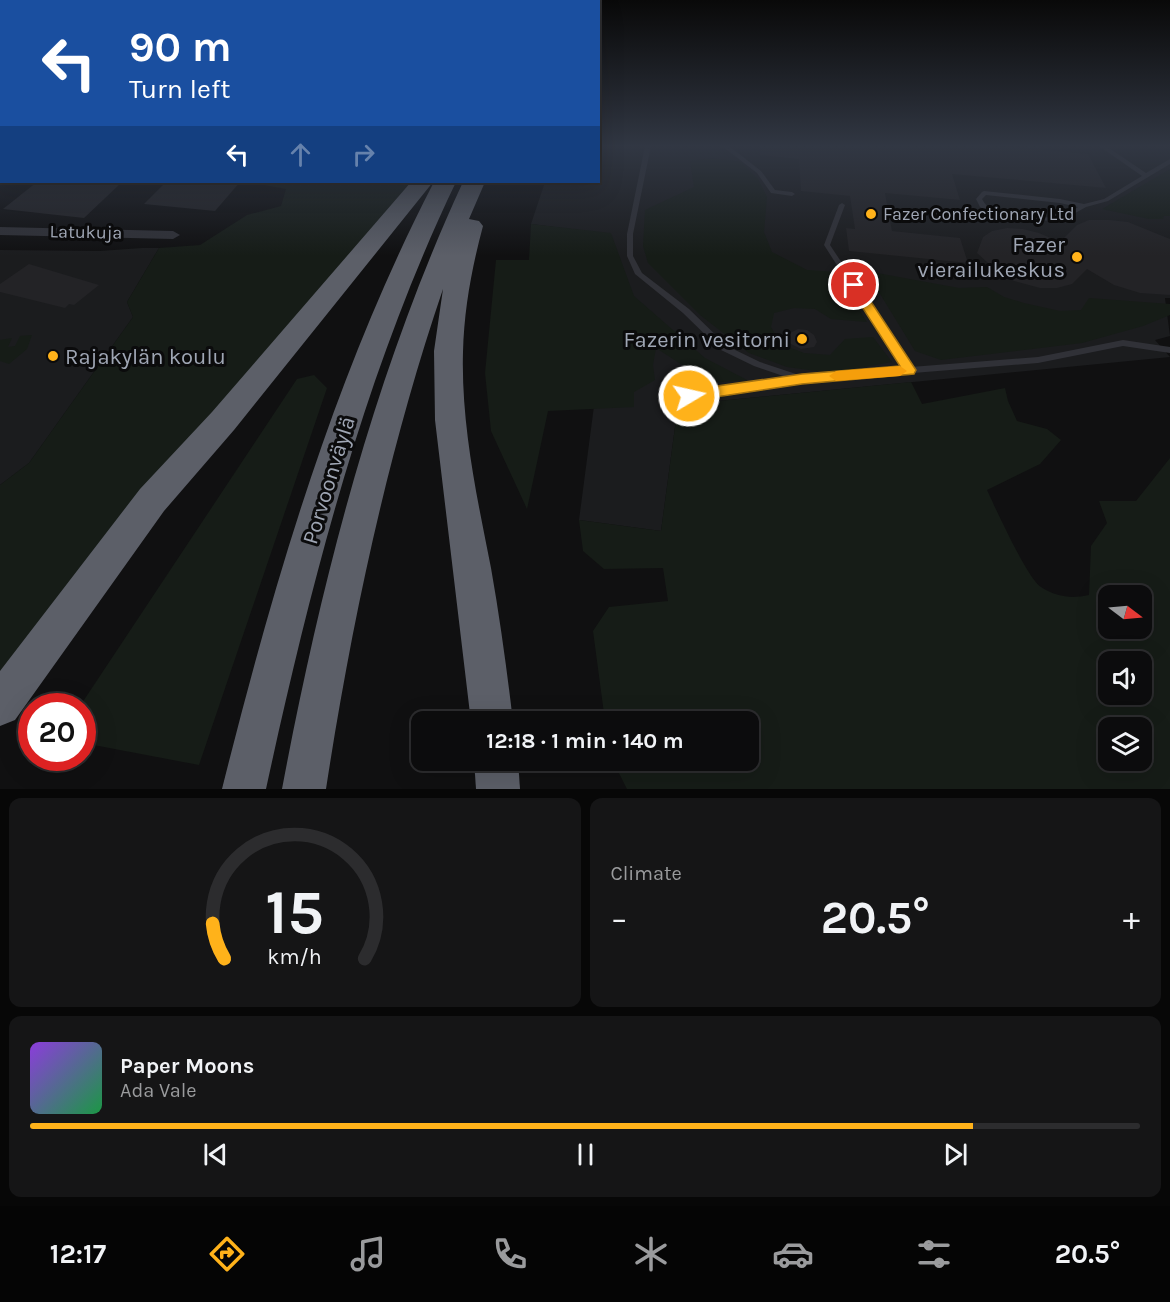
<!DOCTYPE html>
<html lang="en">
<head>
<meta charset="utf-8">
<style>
  body { margin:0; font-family:Karla,sans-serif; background:#151516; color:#f1f3f6; height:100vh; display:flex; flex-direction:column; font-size:22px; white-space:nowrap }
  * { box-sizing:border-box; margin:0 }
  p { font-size:20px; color:#9a9b9d }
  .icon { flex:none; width:33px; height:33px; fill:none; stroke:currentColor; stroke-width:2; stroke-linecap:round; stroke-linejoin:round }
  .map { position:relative; height:789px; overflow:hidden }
  .side { display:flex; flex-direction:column; gap:9px; padding:9px; background:#070707; flex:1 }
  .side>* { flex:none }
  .guide { position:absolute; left:0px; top:0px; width:600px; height:183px; box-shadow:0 6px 24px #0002,0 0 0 2px #2c2c2e; background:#1a4fa0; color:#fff; overflow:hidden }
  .needle { width:39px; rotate:106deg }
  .fabs { position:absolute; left:1098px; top:585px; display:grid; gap:12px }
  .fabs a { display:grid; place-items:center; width:54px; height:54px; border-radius:12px; background:#0c0c0d; box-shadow:0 6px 24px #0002,0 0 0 2px #2c2c2e; font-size:30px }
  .speed { position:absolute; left:18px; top:693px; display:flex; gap:12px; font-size:30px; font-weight:700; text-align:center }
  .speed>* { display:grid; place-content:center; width:78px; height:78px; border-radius:50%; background:#0c0c0d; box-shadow:0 6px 24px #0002,0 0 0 2px #2c2c2e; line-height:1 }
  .speed .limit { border:9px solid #d22; background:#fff; color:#111 }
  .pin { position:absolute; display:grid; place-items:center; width:51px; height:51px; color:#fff; margin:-26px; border:3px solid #fff; border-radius:50%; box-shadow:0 2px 6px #0007 }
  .me { position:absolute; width:66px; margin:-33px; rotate:81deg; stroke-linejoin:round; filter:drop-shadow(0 0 4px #0008) }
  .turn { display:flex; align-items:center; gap:21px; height:126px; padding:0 30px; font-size:27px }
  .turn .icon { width:78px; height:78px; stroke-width:2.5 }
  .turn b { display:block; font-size:42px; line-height:51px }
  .lanes { display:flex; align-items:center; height:57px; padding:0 30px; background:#0003; justify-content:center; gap:30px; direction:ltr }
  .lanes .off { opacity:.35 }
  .big { font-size:45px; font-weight:700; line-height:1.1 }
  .side .widget { flex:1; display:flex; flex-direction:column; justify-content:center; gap:9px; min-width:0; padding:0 21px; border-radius:12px; background:#151516 }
  .side .dial { align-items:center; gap:0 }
  .dial svg { height:156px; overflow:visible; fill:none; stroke:#2c2c2e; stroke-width:7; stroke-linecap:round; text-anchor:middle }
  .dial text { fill:#f1f3f6; stroke:none }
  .song { display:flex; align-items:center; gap:18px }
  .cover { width:72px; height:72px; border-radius:9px; background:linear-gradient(135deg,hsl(270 70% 55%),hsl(140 70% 35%)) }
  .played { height:6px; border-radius:3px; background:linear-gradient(90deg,#ffb21a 85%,#2c2c2e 85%) }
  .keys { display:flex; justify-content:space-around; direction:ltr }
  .heat { display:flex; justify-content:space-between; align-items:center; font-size:33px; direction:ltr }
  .side .tiles { flex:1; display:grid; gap:9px; grid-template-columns:1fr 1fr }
  .widget:last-child { grid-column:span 2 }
  .trip { position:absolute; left:411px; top:711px; width:348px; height:60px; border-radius:12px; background:#0c0c0d; box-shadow:0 6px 24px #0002,0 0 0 2px #2c2c2e; font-weight:700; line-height:60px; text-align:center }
  .dock { display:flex; height:96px; justify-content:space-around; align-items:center; background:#050505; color:#9a9b9d }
  .dock .icon { width:42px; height:42px }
  .dock .on { color:#ffb21a }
  .dock b { font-size:27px; color:#f1f3f6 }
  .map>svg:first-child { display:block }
  .built { fill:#1b1c1e }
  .green { fill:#161c17; fill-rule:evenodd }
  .building { fill:#232326 }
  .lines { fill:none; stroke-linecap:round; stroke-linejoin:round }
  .lane { fill:#303137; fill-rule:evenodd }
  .street { fill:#303137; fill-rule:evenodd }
  .highway { fill:#5c5f68; fill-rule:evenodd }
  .route { fill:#ffb21a; stroke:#a67411; stroke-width:1.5 }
  .slow { fill:#f59e0b }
  .poi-dot { fill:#ffb21a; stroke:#0b0b0c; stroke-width:2 }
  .labels { text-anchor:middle; stroke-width:6; stroke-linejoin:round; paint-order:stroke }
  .far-poi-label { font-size:18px; fill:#9fa6b4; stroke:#0b0b0c; text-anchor:start }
  .far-street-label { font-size:18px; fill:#9fa6b4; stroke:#0b0b0c }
  .poi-label { font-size:22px; fill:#9fa6b4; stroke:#0b0b0c; text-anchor:end }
  .street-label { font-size:22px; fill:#9fa6b4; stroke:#0b0b0c }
</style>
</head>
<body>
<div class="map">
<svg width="1170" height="789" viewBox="0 0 1170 789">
  <rect width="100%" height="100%" fill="#101011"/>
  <g class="built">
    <path d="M599,146H1170V298H1165L1170,336L1155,340L1170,357L678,405L661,531L579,520L599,368L611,234L531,224L545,182H598Z"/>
    <path d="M142,248H159L127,302L133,317L29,463L0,485V250L100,251Z"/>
  </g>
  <g class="green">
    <path d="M712,158L741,162L758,179L767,197L764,232L772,252L807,270L835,272L867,322L831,319L815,309L794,308L774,313L771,327L781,344L804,353L830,355L845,339L873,337L892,362L831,373L787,367L749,353L700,315L648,263L643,246L645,210L694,187L690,161Z"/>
    <path d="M1170,169V216H1164L1163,219H1149L1102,209Z"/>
    <path d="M266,182H413L0,684V485L29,463L133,317L127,302L159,248L200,245L247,215L281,206L286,189L264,185Z"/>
    <path d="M531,224L611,233L634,296L705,358L747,380L710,383L656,348L653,365L655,380L634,392V407L548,411L527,509L491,431L485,373L496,260H529Z"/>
    <path d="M866,271L959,288L987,287L1004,297L1024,303L1060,311L1081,310L1089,298L1170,304V315L1143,326L1082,343L941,360L915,351Z"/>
    <path d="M32,335L27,349L9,364L0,361V340L12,338L8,347L15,346L20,336Z"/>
    <path d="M314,375L327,388L199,765L83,743L82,706H80L297,379Z"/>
    <path d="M911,382L922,404L1005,388L1008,401L1017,421L1047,429L1061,440L1040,464L987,490C996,509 1027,578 1041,587C1057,597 1071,599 1089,595L1091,546L1107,523L1099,501H1136L1170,458V789H627L613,761L748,760V722L605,721L593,631L609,607L668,601L663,568L604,569L583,551L579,520L661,531L678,405ZM1108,596H1142V628H1108ZM1108,662H1142V694H1108ZM1108,728H1142V760H1108Z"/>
  </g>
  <g class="building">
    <path d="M760,146H993L1025,149L1024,146H1040L1042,150L1088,154L1106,188L952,174L960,200L885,193L892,231L960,238L968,263L849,251L846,228L855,229L850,196L801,191L799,159L760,155Z"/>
    <path d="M37,182H122L84,218L3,209Z"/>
    <path d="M166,182H240L215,211L144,204Z"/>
    <path d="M1089,220H1109L1128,222L1170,239V295L1140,293L1114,285L1087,269L1072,284L1057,288H1040L1014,281L998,272L977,253L983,237L992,231L1007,228L1023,229L1039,233L1060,242L1077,225Z"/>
    <path d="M29,264L99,285L74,305L69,304L65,308L0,292V284Z"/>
    <path d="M798,329L807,330L814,335L817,342L814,347L801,349L789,343L788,334Z"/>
  </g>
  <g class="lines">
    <g class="lane">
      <path d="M645,146H651L633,234V256L642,273L689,309L727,346L760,362L802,376L903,368L824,245L839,205L842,203L845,205L830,245L911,367L1038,357L1123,340L1170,347V353L1123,346L1038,363L802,382L666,402L663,401L662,399L663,397L666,396L789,378L754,366L721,350L683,313L635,274L627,256V234Z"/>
      <path d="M722,146H729L761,171L775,190L792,192L795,194L792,196L771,193L757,173Z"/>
      <path d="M1099,146H1106L1146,173L1170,159V164L1108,201L1086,207L1063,220L1053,221L1023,219L1000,216L988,212L980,207L976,199L982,192L984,191L1060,199L1084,204L1104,199L1142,176ZM986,195L1060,203L1078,207C1073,210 1067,214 1062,216C1050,220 1003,214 992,209C987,207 985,204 982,199Z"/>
    </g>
    <path class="street" d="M0,227L173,231L180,235L173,239L0,235Z"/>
    <g class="highway">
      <path d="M411,182H433L234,430L164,511L15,720L0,726V671L140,489L212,412Z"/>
      <path d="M434,182H456C364,374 311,582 266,789H222C274,581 335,373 434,182Z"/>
      <path d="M463,182H485L469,219L479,221L483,226C472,267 464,309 463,352C461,425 477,497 491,568C500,619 507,670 513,722H471L435,420L434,351L443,289C388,451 352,620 326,789H282C321,582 374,374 463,182Z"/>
      <path d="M474,760H518L520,789H476Z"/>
    </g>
  </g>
  <linearGradient id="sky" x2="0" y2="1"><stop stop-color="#090909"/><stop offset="0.57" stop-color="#313743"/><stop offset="1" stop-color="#313743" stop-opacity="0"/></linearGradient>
  <rect width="1170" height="256" fill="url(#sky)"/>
  <path class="route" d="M854,281L858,282L914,367L916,370L914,374L802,384L689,401L684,399L682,396L684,392L689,390L802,374L900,366L848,285Z"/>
  <path class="slow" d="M900,366L907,371L900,376L836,381L829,376L836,371Z"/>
  <g class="poi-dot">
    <circle cx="871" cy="214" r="6"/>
    <circle cx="1077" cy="257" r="6"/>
    <circle cx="802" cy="339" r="6"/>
    <circle cx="53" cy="356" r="6"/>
  </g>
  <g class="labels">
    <g class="far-poi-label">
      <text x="883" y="220">Fazer Confectionary Ltd</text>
    </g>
    <g class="far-street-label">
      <text transform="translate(86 232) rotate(1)" y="6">Latukuja</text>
    </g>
    <g class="poi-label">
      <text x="1065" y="252">Fazer<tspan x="1065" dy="25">vierailukeskus</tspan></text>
      <text x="790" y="347">Fazerin vesitorni</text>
      <text x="65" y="364" text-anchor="start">Rajakylän koulu</text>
    </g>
    <g class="street-label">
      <text transform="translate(328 480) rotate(-73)" y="8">Porvoonväylä</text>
    </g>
  </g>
</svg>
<div class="fabs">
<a><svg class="needle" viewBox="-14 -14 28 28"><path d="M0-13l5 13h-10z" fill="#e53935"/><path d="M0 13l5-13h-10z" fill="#9a9b9d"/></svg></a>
<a><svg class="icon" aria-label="sound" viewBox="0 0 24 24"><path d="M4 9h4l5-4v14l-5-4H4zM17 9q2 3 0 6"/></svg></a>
<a><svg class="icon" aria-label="layers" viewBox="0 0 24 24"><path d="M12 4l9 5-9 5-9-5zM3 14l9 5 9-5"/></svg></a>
</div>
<div class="speed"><div class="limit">20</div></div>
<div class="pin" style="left:854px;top:285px;background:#d93025"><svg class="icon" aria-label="arrive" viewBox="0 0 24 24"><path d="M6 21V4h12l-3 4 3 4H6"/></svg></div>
<svg class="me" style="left:689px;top:396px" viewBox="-20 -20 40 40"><circle r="17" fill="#ffb21a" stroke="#fff" stroke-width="3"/><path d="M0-11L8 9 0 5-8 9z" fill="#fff"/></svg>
<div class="trip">12:18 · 1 min · 140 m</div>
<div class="guide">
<div class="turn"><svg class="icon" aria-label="left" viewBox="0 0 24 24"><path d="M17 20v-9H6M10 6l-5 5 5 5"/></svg><div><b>90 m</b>Turn left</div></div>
<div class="lanes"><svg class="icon" aria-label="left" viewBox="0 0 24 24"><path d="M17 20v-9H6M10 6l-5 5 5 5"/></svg><svg class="icon off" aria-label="ahead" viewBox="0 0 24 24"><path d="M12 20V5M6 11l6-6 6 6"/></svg><svg class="icon off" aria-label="right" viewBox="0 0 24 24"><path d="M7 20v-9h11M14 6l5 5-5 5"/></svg></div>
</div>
</div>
<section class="side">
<div class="tiles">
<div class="widget dial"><svg viewBox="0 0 100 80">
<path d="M14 69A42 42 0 1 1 86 69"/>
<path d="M14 69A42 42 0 0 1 8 51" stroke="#ffb21a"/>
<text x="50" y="56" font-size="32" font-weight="700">15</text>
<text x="50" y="72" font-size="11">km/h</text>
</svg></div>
<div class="widget"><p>Climate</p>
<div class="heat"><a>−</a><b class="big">20.5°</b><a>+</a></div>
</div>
<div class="widget">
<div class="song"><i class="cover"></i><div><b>Paper Moons</b><p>Ada Vale</p></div></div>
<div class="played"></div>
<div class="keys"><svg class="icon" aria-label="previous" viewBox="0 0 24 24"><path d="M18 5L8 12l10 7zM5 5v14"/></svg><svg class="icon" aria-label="pause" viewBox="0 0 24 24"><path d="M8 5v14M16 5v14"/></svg><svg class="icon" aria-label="next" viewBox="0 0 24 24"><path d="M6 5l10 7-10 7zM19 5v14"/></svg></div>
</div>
</div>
</section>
<nav class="dock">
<b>12:17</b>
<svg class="icon on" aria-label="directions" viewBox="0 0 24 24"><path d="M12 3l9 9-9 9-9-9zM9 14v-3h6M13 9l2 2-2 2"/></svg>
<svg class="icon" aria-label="music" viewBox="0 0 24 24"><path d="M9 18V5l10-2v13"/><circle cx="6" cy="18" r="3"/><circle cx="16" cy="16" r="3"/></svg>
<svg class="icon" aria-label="phone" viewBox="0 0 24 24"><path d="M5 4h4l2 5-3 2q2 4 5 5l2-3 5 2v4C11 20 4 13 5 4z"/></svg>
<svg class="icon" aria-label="climate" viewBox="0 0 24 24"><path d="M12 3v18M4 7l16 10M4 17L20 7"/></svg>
<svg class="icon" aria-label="car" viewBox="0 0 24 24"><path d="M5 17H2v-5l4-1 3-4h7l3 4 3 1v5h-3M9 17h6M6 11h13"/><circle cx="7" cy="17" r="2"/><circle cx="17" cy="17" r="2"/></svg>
<svg class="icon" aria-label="filters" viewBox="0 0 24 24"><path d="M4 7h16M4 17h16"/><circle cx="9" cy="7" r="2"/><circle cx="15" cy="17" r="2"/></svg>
<b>20.5°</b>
</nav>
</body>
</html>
